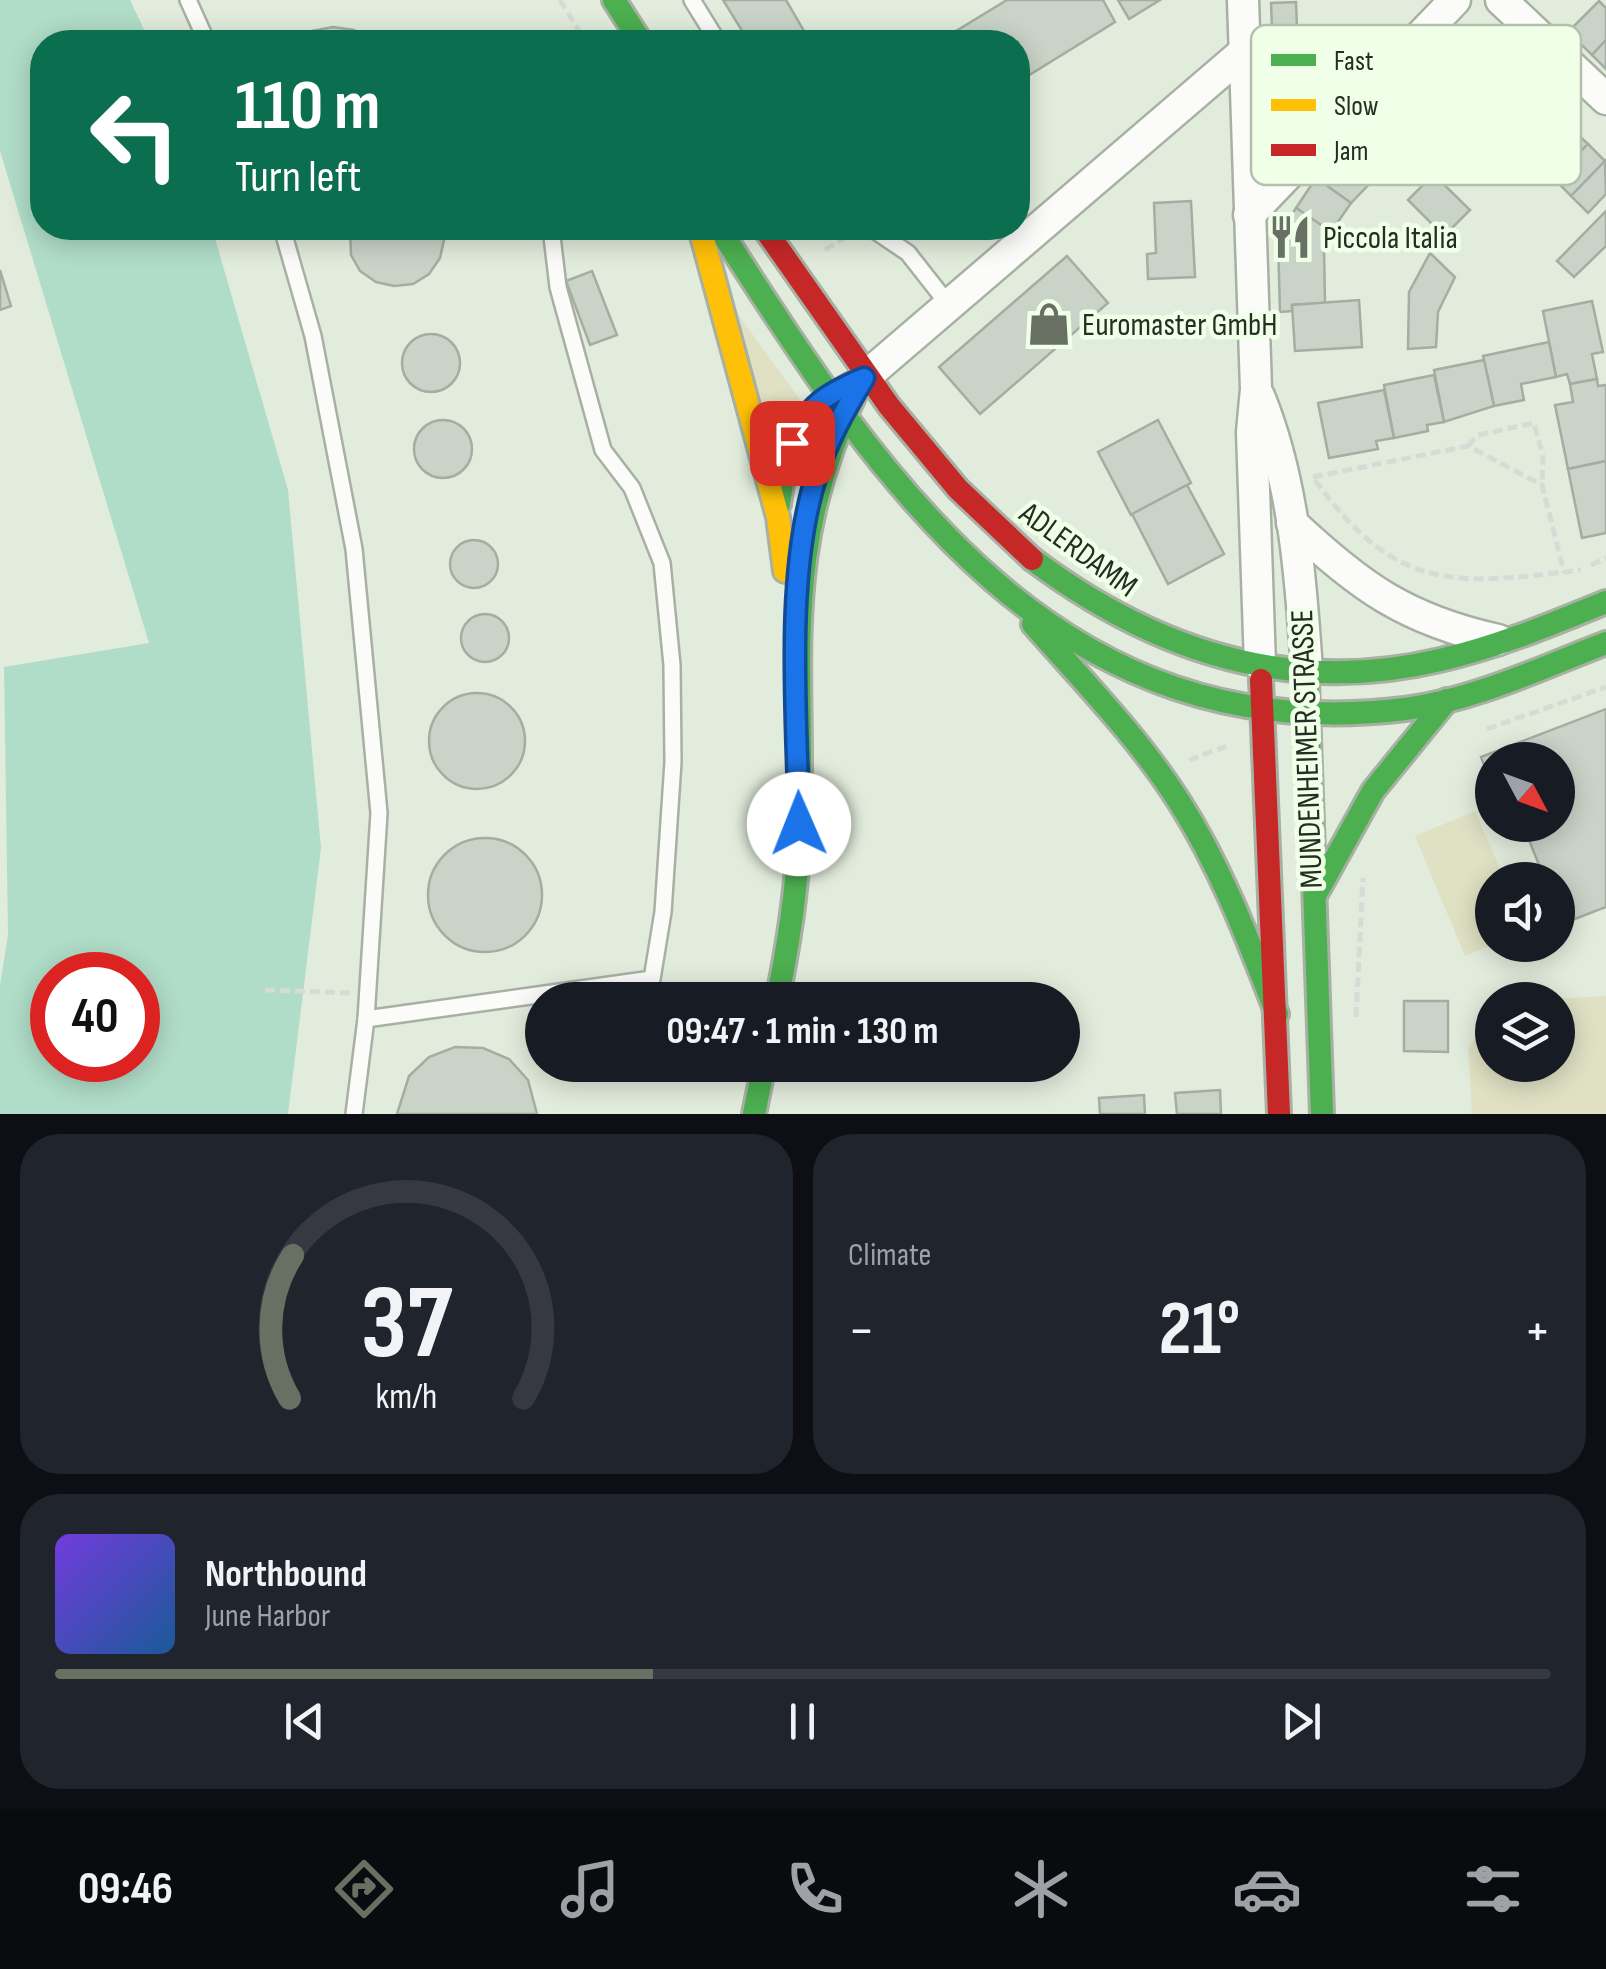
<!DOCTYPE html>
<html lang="en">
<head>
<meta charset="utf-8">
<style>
  body { margin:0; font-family:"Sofia Sans Condensed",sans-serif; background:#20242c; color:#f1f3f6; height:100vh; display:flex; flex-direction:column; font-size:38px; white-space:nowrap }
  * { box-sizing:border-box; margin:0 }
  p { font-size:32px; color:#9ea1a6 }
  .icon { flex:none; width:55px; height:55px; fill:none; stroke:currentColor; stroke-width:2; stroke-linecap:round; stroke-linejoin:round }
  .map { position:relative; height:1114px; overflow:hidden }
  .drawer { display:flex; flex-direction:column; gap:20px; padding:20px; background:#0d0f14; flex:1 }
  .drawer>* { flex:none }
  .hud { position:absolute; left:30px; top:30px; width:1000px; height:210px; border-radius:40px; box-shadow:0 5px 25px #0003; background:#0b6e4f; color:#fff; overflow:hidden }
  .needle { width:65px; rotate:131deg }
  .tools { position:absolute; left:1475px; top:742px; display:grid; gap:20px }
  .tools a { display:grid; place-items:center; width:100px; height:100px; border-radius:50%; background:#171b24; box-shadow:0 5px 25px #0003; font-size:50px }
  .speed { position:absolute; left:30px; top:952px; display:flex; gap:20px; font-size:50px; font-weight:700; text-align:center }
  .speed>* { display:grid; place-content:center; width:130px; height:130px; border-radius:50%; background:#171b24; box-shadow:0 5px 25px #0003; line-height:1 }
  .speed .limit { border:15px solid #d22; background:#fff; color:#111 }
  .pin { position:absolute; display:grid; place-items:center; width:85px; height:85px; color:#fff; margin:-42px; border-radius:20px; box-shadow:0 5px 15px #0006 }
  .me { position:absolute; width:110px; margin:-55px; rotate:359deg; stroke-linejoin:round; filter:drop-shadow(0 0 8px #0008) }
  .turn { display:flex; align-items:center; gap:35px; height:210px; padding:0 40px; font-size:45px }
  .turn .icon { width:130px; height:130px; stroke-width:2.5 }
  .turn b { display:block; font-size:70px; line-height:85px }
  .big { font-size:75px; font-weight:700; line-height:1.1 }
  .drawer .tile { flex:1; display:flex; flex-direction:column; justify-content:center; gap:15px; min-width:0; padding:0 35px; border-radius:40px; background:#20242c }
  .drawer .dial { align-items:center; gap:0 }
  .dial svg { height:260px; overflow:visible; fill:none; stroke:#363941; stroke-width:7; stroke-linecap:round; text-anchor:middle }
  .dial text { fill:#f1f3f6; stroke:none }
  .song { display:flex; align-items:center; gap:30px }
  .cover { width:120px; height:120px; border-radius:15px; background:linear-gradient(135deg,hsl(260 70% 55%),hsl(210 70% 35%)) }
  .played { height:10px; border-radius:5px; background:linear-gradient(90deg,#687063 40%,#363941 40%) }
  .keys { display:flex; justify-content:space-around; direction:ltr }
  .heat { display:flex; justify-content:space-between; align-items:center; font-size:55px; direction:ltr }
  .drawer .tiles { flex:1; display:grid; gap:20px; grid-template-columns:1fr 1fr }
  .tile:last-child { grid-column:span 2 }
  .trip { position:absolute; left:525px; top:982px; width:555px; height:100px; border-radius:50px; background:#171b24; box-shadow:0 5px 25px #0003; font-weight:700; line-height:100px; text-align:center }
  .dock { display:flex; height:160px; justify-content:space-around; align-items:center; background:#090b0e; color:#9ea1a6 }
  .dock .icon { width:70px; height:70px }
  .dock .on { color:#687063 }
  .dock b { font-size:45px; color:#f1f3f6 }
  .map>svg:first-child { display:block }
  .green { fill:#e0e0c4 }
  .water { fill:#b0ddc8; fill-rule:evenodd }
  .building { fill:#c9d3c7; stroke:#a4ada2; stroke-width:2.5 }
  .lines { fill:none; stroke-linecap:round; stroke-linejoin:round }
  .lane-casing { stroke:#a8b0a3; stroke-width:20 }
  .street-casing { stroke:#a8b0a3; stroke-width:35 }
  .fast-casing { stroke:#a8b0a3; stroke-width:28 }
  .slow-casing { stroke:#a8b0a3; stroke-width:28 }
  .jam-casing { stroke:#a8b0a3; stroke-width:28 }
  .path { stroke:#d7dad5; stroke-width:5; stroke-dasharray:10 5; stroke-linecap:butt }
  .lane { stroke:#fbfcfa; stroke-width:15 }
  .street { stroke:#fbfcfa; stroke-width:30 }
  .fast { stroke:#4caf50; stroke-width:22 }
  .slow { stroke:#ffc107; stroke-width:22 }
  .jam { stroke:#c62828; stroke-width:22 }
  .route-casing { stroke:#114b97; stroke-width:25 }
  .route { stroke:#1a73e8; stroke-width:18 }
  .labels { text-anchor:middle; stroke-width:9; stroke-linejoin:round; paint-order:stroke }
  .poi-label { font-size:32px; fill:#262d22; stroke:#f0ffe7; text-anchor:start }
  .street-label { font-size:32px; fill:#262d22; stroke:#f0ffe7 }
  .key { fill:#f0ffe7; stroke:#b3c0ac; stroke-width:2.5 }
  .key-label { font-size:28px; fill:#262d22 }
</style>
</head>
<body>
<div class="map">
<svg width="1606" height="1114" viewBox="0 0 1606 1114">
  <rect width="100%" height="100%" fill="#e2ecdc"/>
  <g class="green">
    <path d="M737,313L801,401L772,456Z"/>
    <path d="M1475,811L1505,880H1492V945L1465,956L1415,836Z"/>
    <path d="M1606,996V1114H1472L1468,1048L1492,1018V1065H1558V1000H1530Z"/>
  </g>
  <path class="water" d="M0,0H130L150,42H42V228H212L288,490L321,848L288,1114H0V985L8,935L4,667L149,643L0,151ZM52,975H138V1060H52Z"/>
  <g class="building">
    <path d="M723,0H786L807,36L802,42H749Z"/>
    <path d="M1007,0H1103L1115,22L1018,82V42H938Z"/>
    <path d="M1118,0H1160L1129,19Z"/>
    <path d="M1599,1L1606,8V40L1592,55L1568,32Z"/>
    <path d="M1296,2L1297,28L1272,29L1271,3Z"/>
    <path d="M333,27L354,30L373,42H296L312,31Z"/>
    <path d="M1606,40V69L1592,55Z"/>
    <path d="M1570,127L1588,144L1554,179L1536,162Z"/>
    <path d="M1588,144L1605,161L1571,196L1554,179Z"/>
    <path d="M1346,146L1377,176L1351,203L1316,178Z"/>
    <path d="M1605,161L1606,194L1588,213L1571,196Z"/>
    <path d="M1422,163L1470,210L1444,236L1408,200L1426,182L1415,171Z"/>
    <path d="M1316,178L1351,203L1331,232L1296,208Z"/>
    <path d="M1191,201L1195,277L1148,279L1147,254L1156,253L1154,203Z"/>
    <path d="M1296,208L1333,233L1324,248L1325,303L1292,305V311L1280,312L1278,238Z"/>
    <path d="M1606,211V246L1574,277L1557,261Z"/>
    <path d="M350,228H443L444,240L440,258L429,274L413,284L394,286L376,282L360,271L351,255Z"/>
    <path d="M1430,253L1455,277L1438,312L1436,347L1408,349L1409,292Z"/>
    <path d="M1067,256L1108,303L980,414L939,367Z"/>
    <path d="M0,270L11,306L0,310Z"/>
    <path d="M592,271L617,335L590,345L566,281Z"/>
    <path d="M1359,300L1362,347L1295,351L1292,305Z"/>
    <path d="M1592,301L1603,352L1592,354L1597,379L1570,384L1567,374L1556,377L1543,311Z"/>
    <circle cx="431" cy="363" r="29"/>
    <path d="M1549,342L1556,377L1521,384L1524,400L1494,406L1483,356Z"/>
    <path d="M1484,360L1494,406L1444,422L1434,370Z"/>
    <path d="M1434,375L1444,422L1427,425L1428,431L1394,438L1384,385Z"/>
    <path d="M1597,379L1598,386L1606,385V461L1568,469L1555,405L1573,402L1570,384Z"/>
    <path d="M1384,390L1394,438L1376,441L1378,449L1329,458L1318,403Z"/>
    <path d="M1158,420L1191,483L1131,515L1098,452Z"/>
    <circle cx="443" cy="449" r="29"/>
    <path d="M1606,461V533L1582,538L1568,469Z"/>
    <path d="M1187,485L1224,554L1168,584L1132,514Z"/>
    <circle cx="474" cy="564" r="24"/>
    <circle cx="485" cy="638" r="24"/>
    <circle cx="477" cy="741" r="48"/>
    <path d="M1606,709V907L1562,924L1558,880H1545L1523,825H1558V760H1492V786L1481,757Z"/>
    <circle cx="485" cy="895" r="57"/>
    <path d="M1404,1001H1448V1052L1404,1051Z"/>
    <path d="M455,1047L483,1048L509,1059L528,1080L537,1114H397L409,1076L429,1057Z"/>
    <path d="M1220,1090L1221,1114H1177L1175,1093Z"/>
    <path d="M1144,1095L1145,1114H1100L1099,1098Z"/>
  </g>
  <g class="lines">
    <g class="lane-casing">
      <g id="lane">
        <path d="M188,0L207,42"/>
        <path d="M692,0L718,42"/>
        <path d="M282,228L313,336L354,549L379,813L366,1019L652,979L663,912L673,762L672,665L662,563L632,488L603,450L558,287L551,228"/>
        <path d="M871,228L908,253L948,304"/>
        <path d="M354,1114L366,1019"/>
      </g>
    </g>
    <g class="street-casing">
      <g id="street">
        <path d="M1243,0L1256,389L1252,432L1260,665"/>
        <path d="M1501,0L1606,99"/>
        <path d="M1249,215L1455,0"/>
        <path d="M864,378L1244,52"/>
        <path d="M1259,396C1294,481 1301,580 1307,671"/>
        <path d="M1292,523C1359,586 1406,620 1498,640"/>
      </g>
    </g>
    <g class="fast-casing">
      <g id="fast">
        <path d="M614,0L641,42"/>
        <path d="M719,228C882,485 1059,751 1405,709C1474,700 1541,668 1606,643"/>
        <path d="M779,504C786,445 804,407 859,380"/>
        <path d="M1032,559C1153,650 1289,696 1440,660C1497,647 1552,624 1606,602"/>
        <path d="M1033,624C1084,682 1139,738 1180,803C1222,869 1249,942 1277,1014"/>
        <path d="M1307,681L1322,1114"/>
        <path d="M1317,892L1373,791L1447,700"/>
        <path d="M777,1000C788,948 796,895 799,842C806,669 776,553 858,388"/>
        <path d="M754,1114L764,1065"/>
      </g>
    </g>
    <g class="slow-casing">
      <path id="slow" d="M700,228L778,517L785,571"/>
    </g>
    <g class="jam-casing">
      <g id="jam">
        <path d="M764,228L889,406L958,489L1032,559"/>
        <path d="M1261,680L1279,1114"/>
      </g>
    </g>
    <g class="path">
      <path d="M560,0L586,42"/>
      <path d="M825,250L853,232"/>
      <path d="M1468,446L1478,435L1534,423L1543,457L1542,485"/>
      <path d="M1313,477L1468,446L1542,485L1564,572"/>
      <path d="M1315,480C1396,592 1453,586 1581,570"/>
      <path d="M1591,565L1606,558"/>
      <path d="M1487,729L1606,687"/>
      <path d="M1189,760L1230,745"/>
      <path d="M265,990L350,993"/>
      <path d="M1356,1017L1363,878"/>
    </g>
    <use href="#lane" class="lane"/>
    <use href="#street" class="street"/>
    <use href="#fast" class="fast"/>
    <use href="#slow" class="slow"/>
    <use href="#jam" class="jam"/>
  </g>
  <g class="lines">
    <g class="route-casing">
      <path id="route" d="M792,443C806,406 828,393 864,378C845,409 828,439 817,474C784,574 797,718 799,824"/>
    </g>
    <use href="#route" class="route"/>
  </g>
  <defs>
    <g id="restaurant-bare" transform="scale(3.45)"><path d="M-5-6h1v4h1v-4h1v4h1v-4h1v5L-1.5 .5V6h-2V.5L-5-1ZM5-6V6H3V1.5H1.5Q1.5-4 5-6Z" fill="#687063" stroke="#f0ffe7" stroke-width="2.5" paint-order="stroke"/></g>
    <g id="shop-bare" transform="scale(3.45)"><path d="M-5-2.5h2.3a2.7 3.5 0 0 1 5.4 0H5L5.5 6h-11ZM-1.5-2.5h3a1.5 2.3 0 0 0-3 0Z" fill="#687063" stroke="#f0ffe7" stroke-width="2.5" paint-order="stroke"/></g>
  </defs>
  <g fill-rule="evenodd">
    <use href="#restaurant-bare" x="1290" y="237"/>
    <use href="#shop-bare" x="1049" y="324"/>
  </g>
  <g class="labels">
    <g class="poi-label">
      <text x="1323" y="248">Piccola Italia</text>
      <text x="1082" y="335">Euromaster GmbH</text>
    </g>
    <g class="street-label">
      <text transform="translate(1079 549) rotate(36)" y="11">ADLERDAMM</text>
      <text transform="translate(1306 749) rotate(-92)" y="11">MUNDENHEIMER STRASSE</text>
    </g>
  </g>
  <rect x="1251" y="25" width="330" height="160" rx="15" class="key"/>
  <rect x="1271" y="54" width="45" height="12" fill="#4caf50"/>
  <rect x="1271" y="99" width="45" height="12" fill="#ffc107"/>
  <rect x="1271" y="144" width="45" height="12" fill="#c62828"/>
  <g class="key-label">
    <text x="1334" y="70">Fast</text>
    <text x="1334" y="115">Slow</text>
    <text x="1334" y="160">Jam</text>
  </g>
</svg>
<div class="tools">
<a><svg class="needle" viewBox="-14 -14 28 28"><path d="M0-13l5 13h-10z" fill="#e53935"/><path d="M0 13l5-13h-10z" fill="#9ea1a6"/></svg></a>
<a><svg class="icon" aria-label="sound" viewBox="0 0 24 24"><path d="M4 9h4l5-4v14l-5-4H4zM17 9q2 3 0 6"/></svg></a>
<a><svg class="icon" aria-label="layers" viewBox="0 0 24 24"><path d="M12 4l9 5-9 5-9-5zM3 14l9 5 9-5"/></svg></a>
</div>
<div class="speed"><div class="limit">40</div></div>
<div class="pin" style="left:792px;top:443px;background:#d93025"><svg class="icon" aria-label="arrive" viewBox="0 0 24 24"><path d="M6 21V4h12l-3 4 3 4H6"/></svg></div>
<svg class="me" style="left:799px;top:824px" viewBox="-20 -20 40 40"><circle r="19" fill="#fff"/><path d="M0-13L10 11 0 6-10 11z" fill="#1a73e8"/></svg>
<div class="trip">09:47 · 1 min · 130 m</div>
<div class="hud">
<div class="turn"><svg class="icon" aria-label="left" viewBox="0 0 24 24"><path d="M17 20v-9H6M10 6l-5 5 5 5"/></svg><div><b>110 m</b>Turn left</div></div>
</div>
</div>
<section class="drawer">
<div class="tiles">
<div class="tile dial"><svg viewBox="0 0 100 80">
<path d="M14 69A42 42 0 1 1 86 69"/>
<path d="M14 69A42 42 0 0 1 15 25" stroke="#687063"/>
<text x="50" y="56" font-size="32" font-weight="700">37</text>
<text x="50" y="72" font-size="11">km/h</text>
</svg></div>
<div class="tile"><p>Climate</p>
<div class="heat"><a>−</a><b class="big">21°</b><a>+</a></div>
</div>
<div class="tile">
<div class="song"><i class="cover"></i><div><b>Northbound</b><p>June Harbor</p></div></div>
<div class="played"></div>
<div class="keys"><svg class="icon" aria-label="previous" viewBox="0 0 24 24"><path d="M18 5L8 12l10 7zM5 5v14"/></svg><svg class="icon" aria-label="pause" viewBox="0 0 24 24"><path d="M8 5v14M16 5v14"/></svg><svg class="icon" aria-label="next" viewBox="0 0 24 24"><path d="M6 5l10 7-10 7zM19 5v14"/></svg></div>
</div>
</div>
</section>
<nav class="dock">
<b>09:46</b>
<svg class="icon on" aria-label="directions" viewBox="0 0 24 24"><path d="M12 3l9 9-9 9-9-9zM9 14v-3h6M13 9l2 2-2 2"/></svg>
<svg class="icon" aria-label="music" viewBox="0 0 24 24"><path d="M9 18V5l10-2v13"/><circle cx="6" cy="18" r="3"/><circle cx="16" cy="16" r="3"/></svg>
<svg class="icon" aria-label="phone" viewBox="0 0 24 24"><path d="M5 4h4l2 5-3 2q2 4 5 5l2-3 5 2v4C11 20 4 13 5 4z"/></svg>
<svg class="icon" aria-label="climate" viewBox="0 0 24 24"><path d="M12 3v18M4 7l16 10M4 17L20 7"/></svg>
<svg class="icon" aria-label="car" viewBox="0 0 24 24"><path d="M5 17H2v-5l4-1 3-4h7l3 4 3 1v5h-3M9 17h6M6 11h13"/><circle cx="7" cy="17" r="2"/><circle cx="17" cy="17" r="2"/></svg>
<svg class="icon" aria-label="filters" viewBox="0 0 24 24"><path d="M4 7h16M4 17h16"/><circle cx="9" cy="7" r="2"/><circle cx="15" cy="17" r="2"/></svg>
</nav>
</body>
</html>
